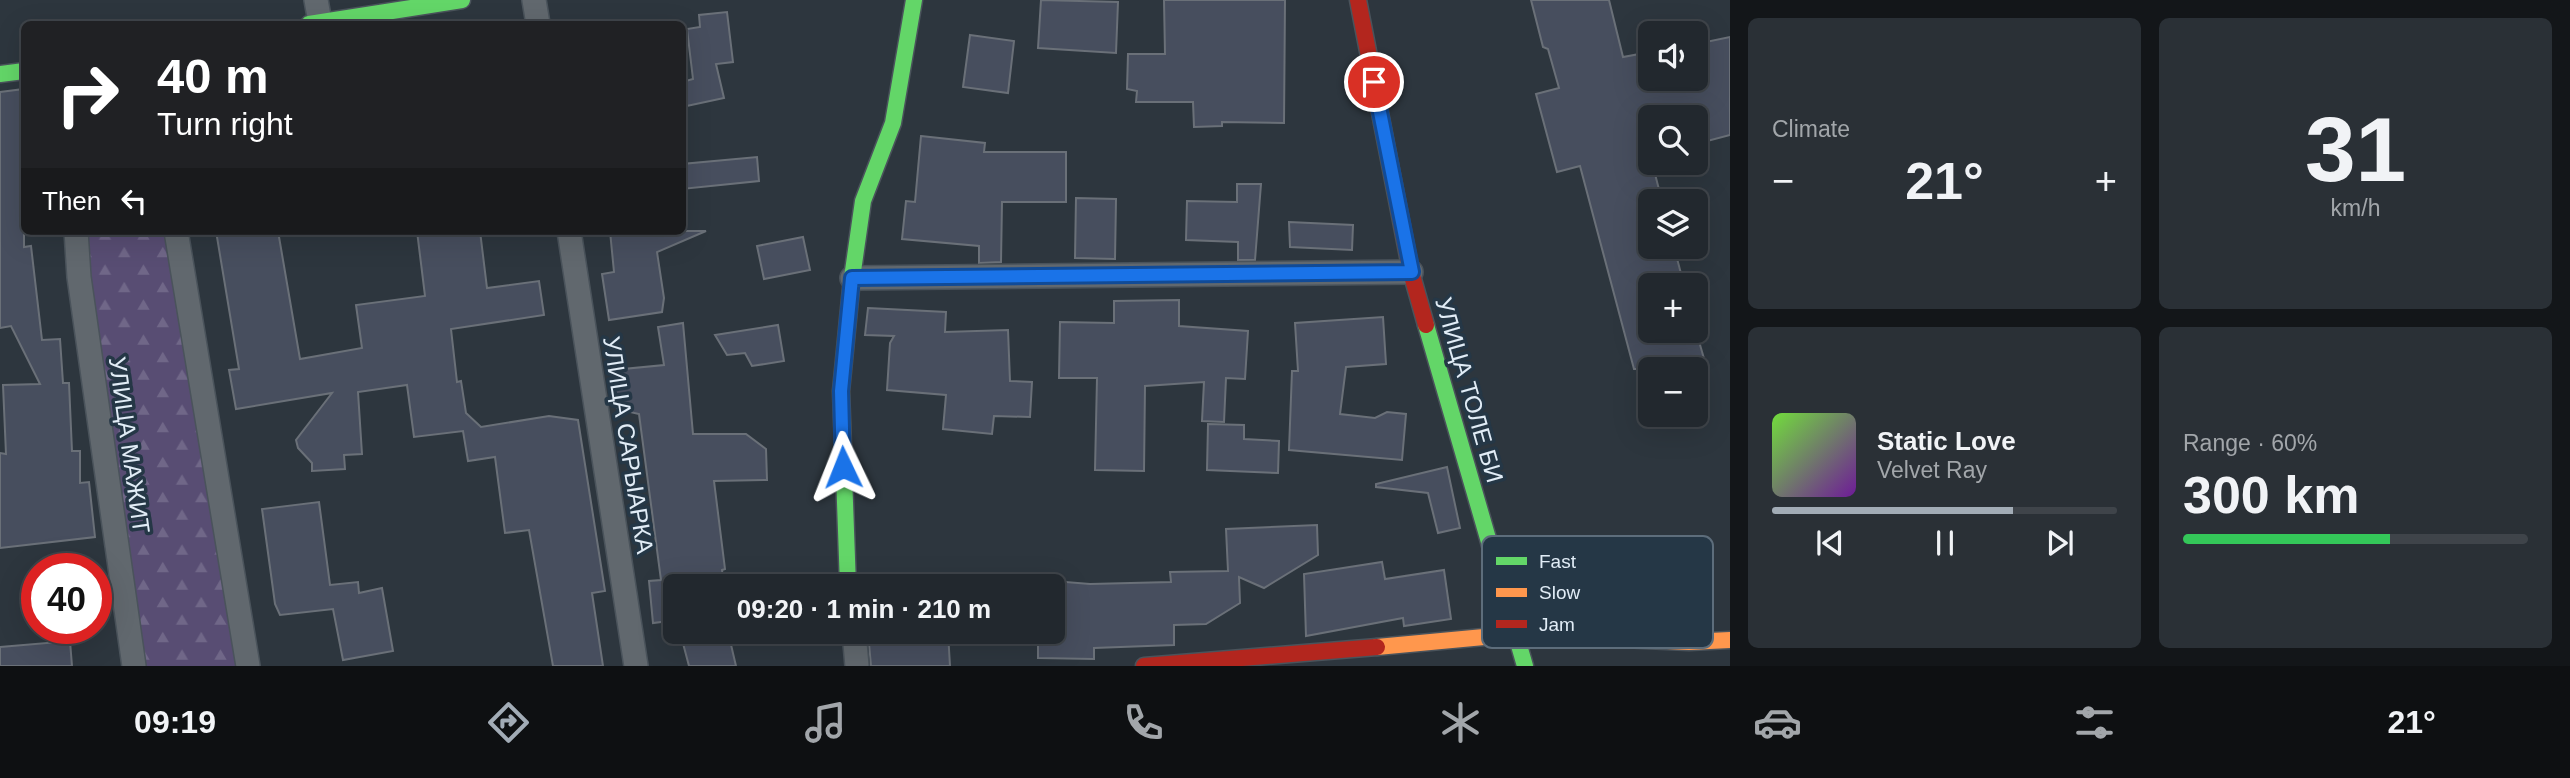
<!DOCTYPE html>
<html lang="en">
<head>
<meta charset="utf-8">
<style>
  body { margin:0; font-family:Helvetica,sans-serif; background:#2a3036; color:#f1f3f6; height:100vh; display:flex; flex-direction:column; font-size:26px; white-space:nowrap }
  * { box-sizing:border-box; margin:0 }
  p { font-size:23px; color:#a2a6aa }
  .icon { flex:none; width:38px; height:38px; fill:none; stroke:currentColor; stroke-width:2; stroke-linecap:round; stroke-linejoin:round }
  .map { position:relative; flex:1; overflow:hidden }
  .sheet { display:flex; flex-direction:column; gap:18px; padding:18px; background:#131619; width:840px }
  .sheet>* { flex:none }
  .hud { position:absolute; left:21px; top:21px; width:665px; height:214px; border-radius:10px; box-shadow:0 7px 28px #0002,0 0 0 2px #3f444a; background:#202124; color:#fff; overflow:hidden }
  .controls { position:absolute; left:1638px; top:21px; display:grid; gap:14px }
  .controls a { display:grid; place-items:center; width:70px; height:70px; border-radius:10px; background:#22282e; box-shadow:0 7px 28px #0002,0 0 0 2px #3f444a; font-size:35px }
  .speed { position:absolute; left:21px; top:553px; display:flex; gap:14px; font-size:35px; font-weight:700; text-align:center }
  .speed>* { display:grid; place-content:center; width:91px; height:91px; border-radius:50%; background:#22282e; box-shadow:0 7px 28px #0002,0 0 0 2px #3f444a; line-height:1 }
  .speed .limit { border:10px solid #d22; background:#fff; color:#111 }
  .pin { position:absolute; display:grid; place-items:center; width:60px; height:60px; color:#fff; margin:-30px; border:4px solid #fff; border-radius:50%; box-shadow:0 2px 7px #0007 }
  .me { position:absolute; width:77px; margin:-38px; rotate:358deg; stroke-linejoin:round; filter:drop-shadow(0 0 5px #0008) }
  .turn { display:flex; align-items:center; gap:24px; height:147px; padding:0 21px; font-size:32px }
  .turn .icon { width:91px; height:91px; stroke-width:2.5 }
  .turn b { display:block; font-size:49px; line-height:60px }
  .then { display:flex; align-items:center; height:66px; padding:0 21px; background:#0003; gap:14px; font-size:26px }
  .big { font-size:52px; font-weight:700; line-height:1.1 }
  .sheet .widget { flex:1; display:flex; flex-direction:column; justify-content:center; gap:10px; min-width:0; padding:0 24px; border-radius:10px; background:#2a3036 }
  .sheet .dial { align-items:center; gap:0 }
  .dial b { font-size:91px; line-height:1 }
  .song { display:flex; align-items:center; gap:21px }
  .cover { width:84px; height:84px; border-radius:10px; background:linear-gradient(135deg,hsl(100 70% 55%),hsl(280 70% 35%)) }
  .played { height:7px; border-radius:4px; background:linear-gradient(90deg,#a2acb6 70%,#3f444a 70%) }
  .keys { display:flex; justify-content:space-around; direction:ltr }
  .heat { display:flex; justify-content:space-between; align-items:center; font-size:38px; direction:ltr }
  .charge { height:10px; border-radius:5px; background:linear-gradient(90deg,#34c759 60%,#3f444a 0) }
  .sheet .tiles { flex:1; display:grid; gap:18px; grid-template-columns:repeat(2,1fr) }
  .trip { position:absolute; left:663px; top:574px; width:402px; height:70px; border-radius:10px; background:#22282e; box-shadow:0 7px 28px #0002,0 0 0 2px #3f444a; font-weight:700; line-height:70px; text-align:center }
  .dock { display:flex; height:112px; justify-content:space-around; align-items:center; background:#0e1012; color:#a2a6aa }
  .dock .icon { width:49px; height:49px }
  .dock .current { color:#a2acb6 }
  .dock b { font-size:32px; color:#f1f3f6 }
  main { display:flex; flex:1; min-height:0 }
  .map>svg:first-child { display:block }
  .forest { fill:url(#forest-firs) }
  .building { fill:#474e5e; stroke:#6a7078; stroke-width:2 }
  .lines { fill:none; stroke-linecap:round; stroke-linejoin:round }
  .street-casing { stroke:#4a535b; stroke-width:26 }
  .fast-casing { stroke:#4a535b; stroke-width:19 }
  .slow-casing { stroke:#4a535b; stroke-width:19 }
  .jam-casing { stroke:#4a535b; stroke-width:19 }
  .street { stroke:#61686e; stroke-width:23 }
  .fast { stroke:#63d668; stroke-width:16 }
  .slow { stroke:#ff974d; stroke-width:16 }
  .jam { stroke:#b3261e; stroke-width:16 }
  .route-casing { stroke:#114b97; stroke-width:18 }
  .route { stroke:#1a73e8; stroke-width:12 }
  .labels { text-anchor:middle; stroke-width:7; stroke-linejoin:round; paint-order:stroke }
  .street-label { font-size:24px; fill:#e1ecf6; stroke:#253746 }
  .key { fill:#253746; stroke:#5d6d7b; stroke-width:2 }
  .key-label { font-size:19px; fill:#e1ecf6 }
</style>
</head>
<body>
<main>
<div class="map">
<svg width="1730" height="666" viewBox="0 0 1730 666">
  <defs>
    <pattern id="forest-firs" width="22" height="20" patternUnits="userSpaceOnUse" patternTransform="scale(1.75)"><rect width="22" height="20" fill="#584d73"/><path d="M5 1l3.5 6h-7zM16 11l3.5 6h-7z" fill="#706788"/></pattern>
  </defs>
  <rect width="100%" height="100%" fill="#2d363e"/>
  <path class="forest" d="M81,231H178L254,666H138Z"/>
  <g class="building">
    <path d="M1041,0L1118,2L1116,53L1038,48Z"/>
    <path d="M1164,0H1285L1284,123L1222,122V126L1194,127L1193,102H1136L1137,91L1127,89L1128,54H1165Z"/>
    <path d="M1531,0H1609L1623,57L1650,52V79H1696V44L1730,37V135L1696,144V117H1650L1648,147L1662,201H1650V247H1674L1684,285H1650V331H1696L1705,362L1677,369H1634L1580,166L1557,172L1536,94L1559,88L1548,49L1543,47Z"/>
    <path d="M727,12L733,62L716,64L724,98L682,107V82L693,79L687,29L700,27L699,15Z"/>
    <path d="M970,35L1014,41L1008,93L963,87Z"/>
    <path d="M24,89V247L31,246L42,340L60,339L63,383H69L72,451H80V483L89,482L95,537L0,548V453L6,454L3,385L40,384L11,326L0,328V92Z"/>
    <path d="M921,136L985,143L984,152H1066V202H1002L1001,262L979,263V246L902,239L906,201L915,202Z"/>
    <path d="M757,157L759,181L682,189V164Z"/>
    <path d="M1237,184H1261L1255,260H1238V242L1186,240L1187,201L1237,202Z"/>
    <path d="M1076,198L1116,199L1115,259L1075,258Z"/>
    <path d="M1289,222L1353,225L1352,250L1290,247Z"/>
    <path d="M216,231H278L300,359L362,348L356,305L425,296L417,231H480L487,288L539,281L544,315L451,329L457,382L461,381L466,413L481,427L549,416L578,420L605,591L592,593L603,666H553L529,530L505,533L495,457L468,461L463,431L414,437L407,385L358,392L362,454L344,455L345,469L312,471V463L298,448L296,440L332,393L236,409L229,370L239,369Z"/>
    <path d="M610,231H706L657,252L664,298L662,312L609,320L602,274L614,272Z"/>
    <path d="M803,237L810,270L764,279L757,246Z"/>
    <path d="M1179,300V326L1248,331L1245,379L1226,378L1224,422L1202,421L1204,382L1145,386L1144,471L1095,470L1097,378H1059L1060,322L1114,323V301Z"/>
    <path d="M868,308L946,312L945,332L1008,330L1010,381L1032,382L1030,417L994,416L992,434L943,429L946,395L887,390L890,343L894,336L865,335Z"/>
    <path d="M1383,317L1386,364L1346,367L1340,414L1375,418L1387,412L1406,414L1402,460L1289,450L1292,371H1298L1295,323Z"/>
    <path d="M683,323L693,434H746L766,449L767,480L714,481L725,569L722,570L724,586H676V620L653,623L649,581L661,580L639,414L617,409L613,370L664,365L658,327Z"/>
    <path d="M778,325L784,361L752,366L745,353L727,355L715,335Z"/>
    <path d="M1208,424L1244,425V439L1279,441L1278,473L1207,470Z"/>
    <path d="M1447,467L1460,528L1438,533L1428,493L1376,487V484Z"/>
    <path d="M319,502L330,585L358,582L359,593L382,588L393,651L343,660L333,609L280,615L275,604L262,509Z"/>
    <path d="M1317,525L1318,555L1264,588L1239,577L1240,603L1206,624L1174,625V645L1094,648V659L1038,658V632H1054V581L1090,584L1171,582L1170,572L1228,571L1226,529Z"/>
    <path d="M1382,562L1385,579L1444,570L1451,619L1404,626L1403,618L1306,636L1304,574Z"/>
    <path d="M680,632H728L736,666H689Z"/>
    <path d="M868,632H948L950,666H871Z"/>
    <path d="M70,641L72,666H0V647Z"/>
  </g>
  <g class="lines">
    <g class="street-casing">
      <g id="street">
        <path d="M316,0L320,22"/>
        <path d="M534,0L538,24"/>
        <path d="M76,231L79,277L134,666"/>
        <path d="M176,231L248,666"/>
        <path d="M569,231L636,666"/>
        <path d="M852,278L1411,272"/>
        <path d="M854,632L857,666"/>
      </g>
    </g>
    <g class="fast-casing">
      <g id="fast">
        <path d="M309,24L462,0"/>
        <path d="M0,74L24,71"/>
        <path d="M1426,325L1525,666"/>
        <path d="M848,586L841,391L852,278L863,201L893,123L914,0"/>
      </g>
    </g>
    <g class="slow-casing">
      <path id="slow" d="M1377,647L1516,634L1689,642L1730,640"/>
    </g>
    <g class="jam-casing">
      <g id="jam">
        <path d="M1358,0L1411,272L1426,325"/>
        <path d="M1144,666L1377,647"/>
      </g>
    </g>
    <use href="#street" class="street"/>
    <use href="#fast" class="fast"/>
    <use href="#slow" class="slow"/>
    <use href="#jam" class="jam"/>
  </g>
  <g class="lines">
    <g class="route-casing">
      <path id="route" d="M843,467L841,391L852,278L1412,272L1374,82"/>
    </g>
    <use href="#route" class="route"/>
  </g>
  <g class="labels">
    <g class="street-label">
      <text transform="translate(1469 390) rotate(74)" y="8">УЛИЦА ТОЛЕ БИ</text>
      <text transform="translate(129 445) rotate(82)" y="8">УЛИЦА МАЖИТ</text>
      <text transform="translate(628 445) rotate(81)" y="8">УЛИЦА САРЫАРКА</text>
    </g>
  </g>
  <rect x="1482" y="536" width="231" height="112" rx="10" class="key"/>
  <rect x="1496" y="557" width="31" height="8" fill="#63d668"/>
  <rect x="1496" y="588" width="31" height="9" fill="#ff974d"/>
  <rect x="1496" y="620" width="31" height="8" fill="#b3261e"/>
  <g class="key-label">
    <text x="1539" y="568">Fast</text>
    <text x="1539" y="599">Slow</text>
    <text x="1539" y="631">Jam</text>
  </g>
</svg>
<div class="controls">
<a><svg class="icon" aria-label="sound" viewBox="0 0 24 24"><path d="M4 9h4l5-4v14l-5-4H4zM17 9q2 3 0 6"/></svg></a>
<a><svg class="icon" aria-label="search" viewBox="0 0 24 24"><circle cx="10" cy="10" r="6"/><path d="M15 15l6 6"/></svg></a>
<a><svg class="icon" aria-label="layers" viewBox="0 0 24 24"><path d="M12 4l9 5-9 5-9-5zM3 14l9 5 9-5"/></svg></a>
<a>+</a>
<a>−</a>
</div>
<div class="speed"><div class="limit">40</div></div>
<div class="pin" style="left:1374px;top:82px;background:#d93025"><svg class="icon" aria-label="arrive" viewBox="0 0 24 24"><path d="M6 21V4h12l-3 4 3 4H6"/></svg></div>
<svg class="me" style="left:843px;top:467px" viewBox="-20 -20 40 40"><path d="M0-17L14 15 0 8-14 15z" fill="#1a73e8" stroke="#fff" stroke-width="4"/></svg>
<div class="trip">09:20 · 1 min · 210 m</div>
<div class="hud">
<div class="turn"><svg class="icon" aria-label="right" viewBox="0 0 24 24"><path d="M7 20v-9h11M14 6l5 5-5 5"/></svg><div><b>40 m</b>Turn right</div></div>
<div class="then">Then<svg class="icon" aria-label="left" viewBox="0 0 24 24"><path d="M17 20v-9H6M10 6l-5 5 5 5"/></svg></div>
</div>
</div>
<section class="sheet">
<div class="tiles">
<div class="widget"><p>Climate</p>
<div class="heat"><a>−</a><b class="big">21°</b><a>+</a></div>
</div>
<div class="widget dial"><b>31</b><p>km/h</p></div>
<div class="widget">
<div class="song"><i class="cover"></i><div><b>Static Love</b><p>Velvet Ray</p></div></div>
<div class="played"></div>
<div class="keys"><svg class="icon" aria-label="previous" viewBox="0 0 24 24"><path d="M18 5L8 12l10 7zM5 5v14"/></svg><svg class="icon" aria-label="pause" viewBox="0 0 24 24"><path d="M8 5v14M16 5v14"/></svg><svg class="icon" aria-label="next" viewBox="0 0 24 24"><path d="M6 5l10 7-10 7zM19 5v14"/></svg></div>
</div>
<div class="widget"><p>Range · 60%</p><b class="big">300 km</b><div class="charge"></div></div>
</div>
</section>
</main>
<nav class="dock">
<b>09:19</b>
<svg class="icon current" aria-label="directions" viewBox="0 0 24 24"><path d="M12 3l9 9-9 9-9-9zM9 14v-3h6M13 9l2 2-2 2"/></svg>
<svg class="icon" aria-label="music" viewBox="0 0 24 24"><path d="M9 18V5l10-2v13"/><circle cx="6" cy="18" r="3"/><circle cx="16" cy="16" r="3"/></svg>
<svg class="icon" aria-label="phone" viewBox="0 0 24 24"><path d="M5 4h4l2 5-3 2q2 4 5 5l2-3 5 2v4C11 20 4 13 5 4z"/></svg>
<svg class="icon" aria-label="climate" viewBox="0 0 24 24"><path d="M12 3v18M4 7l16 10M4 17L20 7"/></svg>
<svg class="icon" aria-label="car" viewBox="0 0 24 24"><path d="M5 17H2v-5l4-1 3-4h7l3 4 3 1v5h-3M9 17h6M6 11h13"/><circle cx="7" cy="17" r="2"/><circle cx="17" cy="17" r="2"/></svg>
<svg class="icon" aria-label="filters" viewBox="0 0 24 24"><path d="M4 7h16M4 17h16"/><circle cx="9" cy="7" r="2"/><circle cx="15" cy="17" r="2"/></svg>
<b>21°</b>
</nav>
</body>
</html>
